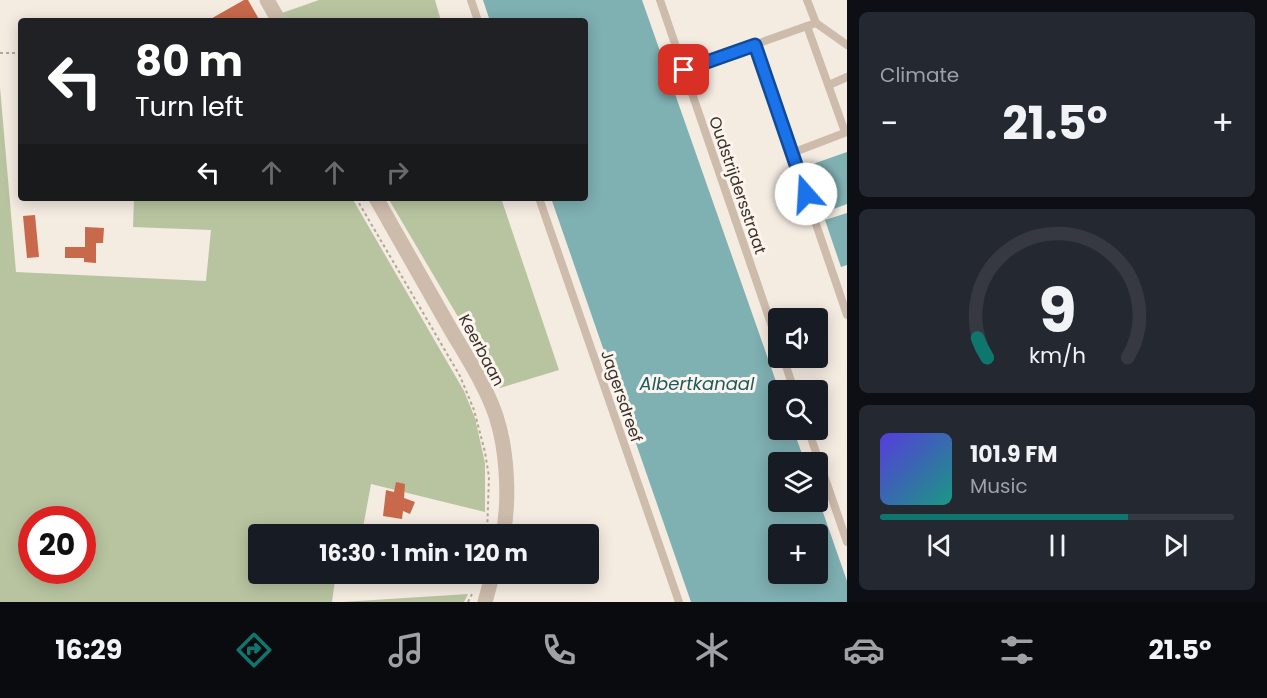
<!DOCTYPE html>
<html lang="en">
<head>
<meta charset="utf-8">
<style>
  body { margin:0; font-family:Poppins,sans-serif; background:#242831; color:#f1f3f6; height:100vh; display:flex; flex-direction:column; font-size:22px; white-space:nowrap }
  * { box-sizing:border-box; margin:0 }
  p { font-size:20px; color:#9ea1a6 }
  .icon { flex:none; width:33px; height:33px; fill:none; stroke:currentColor; stroke-width:2; stroke-linecap:round; stroke-linejoin:round }
  .map { position:relative; flex:1; overflow:hidden }
  .drawer { display:flex; flex-direction:column; gap:12px; padding:12px; background:#0d0f14; width:420px }
  .drawer>* { flex:none }
  .top-card { position:absolute; left:18px; top:18px; width:570px; height:183px; border-radius:6px; box-shadow:0 3px 15px #0003; background:#202124; color:#fff; overflow:hidden }
  .tools { position:absolute; left:768px; top:308px; display:grid; gap:12px }
  .tools a { display:grid; place-items:center; width:60px; height:60px; border-radius:6px; background:#171b24; box-shadow:0 3px 15px #0003; font-size:30px }
  .speed { position:absolute; left:18px; top:506px; display:flex; gap:12px; font-size:30px; font-weight:700; text-align:center }
  .speed>* { display:grid; place-content:center; width:78px; height:78px; border-radius:50%; background:#171b24; box-shadow:0 3px 15px #0003; line-height:1 }
  .speed .limit { border:9px solid #d22; background:#fff; color:#111 }
  .pin { position:absolute; display:grid; place-items:center; width:51px; height:51px; color:#fff; margin:-26px; border-radius:12px; box-shadow:0 3px 9px #0006 }
  .me { position:absolute; width:66px; margin:-33px; rotate:341deg; stroke-linejoin:round; filter:drop-shadow(0 0 4px #0008) }
  .turn { display:flex; align-items:center; gap:21px; height:126px; padding:0 18px; font-size:27px }
  .turn .icon { width:78px; height:78px; stroke-width:2.5 }
  .turn b { display:block; font-size:42px; line-height:51px }
  .lanes { display:flex; align-items:center; height:57px; padding:0 18px; background:#0003; justify-content:center; gap:30px; direction:ltr }
  .lanes .off { opacity:.35 }
  .big { font-size:45px; font-weight:700; line-height:1.1 }
  .drawer .tile { flex:1; display:flex; flex-direction:column; justify-content:center; gap:9px; min-width:0; padding:0 21px; border-radius:9px; background:#242831 }
  .drawer .dial { align-items:center; gap:0 }
  .dial svg { height:156px; overflow:visible; fill:none; stroke:#363941; stroke-width:7; stroke-linecap:round; text-anchor:middle }
  .dial text { fill:#f1f3f6; stroke:none }
  .song { display:flex; align-items:center; gap:18px }
  .cover { width:72px; height:72px; border-radius:9px; background:linear-gradient(135deg,hsl(250 70% 55%),hsl(170 70% 35%)) }
  .played { height:6px; border-radius:3px; background:linear-gradient(90deg,#0f766e 70%,#363941 70%) }
  .keys { display:flex; justify-content:space-around; direction:ltr }
  .heat { display:flex; justify-content:space-between; align-items:center; font-size:33px; direction:ltr }
  .trip { position:absolute; left:248px; top:524px; width:351px; height:60px; border-radius:6px; background:#171b24; box-shadow:0 3px 15px #0003; font-weight:700; line-height:60px; text-align:center }
  .tab-bar { display:flex; height:96px; justify-content:space-around; align-items:center; background:#090b0e; color:#9ea1a6 }
  .tab-bar .icon { width:42px; height:42px }
  .tab-bar .on { color:#0f766e }
  .tab-bar b { font-size:27px; color:#f1f3f6 }
  main { display:flex; flex:1; min-height:0 }
  .map>svg:first-child { display:block }
  .green { fill:#b8c4a0; fill-rule:evenodd }
  .water { fill:#7fb0b2; fill-rule:evenodd }
  .building { fill:#c8694b }
  .lines { fill:none; stroke-linecap:round; stroke-linejoin:round }
  .path { stroke:#b9a596; stroke-width:2; stroke-dasharray:3 3; stroke-linecap:butt }
  .service { stroke:#cdbbac; stroke-width:8 }
  .tertiary { stroke:#cdbbac; stroke-width:15 }
  .route-casing { stroke:#114b97; stroke-width:15 }
  .route { stroke:#1a73e8; stroke-width:10 }
  .labels { text-anchor:middle; stroke-width:6; stroke-linejoin:round; paint-order:stroke }
  .street-label { font-size:16px; fill:#3b302b; stroke:#fbf5ee }
  .water-label { font-size:18px; font-style:italic; fill:#1f5a5e; stroke:#fbf5ee }
</style>
</head>
<body>
<main>
<div class="map">
<svg width="847" height="602" viewBox="0 0 847 602">
  <rect width="100%" height="100%" fill="#f4ebe1"/>
  <g class="green">
    <path d="M319,0H435L441,21H286L282,13Z"/>
    <path d="M0,87L16,272L206,281L211,230L133,227L134,198H352L464,391L475,418L485,463V512L371,484L362,533L342,528L341,534H258V573H336L332,602H0ZM32,519H82V570H32Z"/>
    <path d="M388,198H501L559,370L500,388Z"/>
    <path d="M468,594L464,602H342Z"/>
  </g>
  <g class="water">
    <path d="M483,0H642L779,390L778,429H793L805,462H778V501H818V498L847,581V602H691L551,198H585V21H490ZM778,534H818V573H778Z"/>
    <path d="M847,152V204L823,213L807,166Z"/>
    <path d="M847,213V265L841,267L825,220Z"/>
  </g>
  <g class="building">
    <path d="M244,0H248L260,21H207Z"/>
    <path d="M35,215L39,257L27,258L23,216Z"/>
    <path d="M85,227L104,228L103,243H96V263L84,262V258H65V247H85Z"/>
    <path d="M396,482L405,484L404,498L415,502L410,514L403,511L402,519L383,516L386,490L394,492Z"/>
  </g>
  <g class="lines">
    <g class="path">
      <path d="M0,53H21"/>
      <path d="M356,198L460,376L474,410L485,452L489,477L487,534"/>
      <path d="M468,602L472,594"/>
    </g>
    <g class="service">
      <path d="M471,0L478,21"/>
      <path d="M660,0L778,344"/>
      <path d="M807,0L816,23L807,26L845,132"/>
      <path d="M816,23L847,45"/>
      <path d="M755,45L847,315"/>
      <path d="M684,70L807,26"/>
      <path d="M829,85L847,77"/>
      <path d="M792,153L847,132"/>
      <path d="M539,198L679,602"/>
      <path d="M783,357L794,390"/>
      <path d="M808,429L847,542"/>
    </g>
    <g class="tertiary">
      <path d="M267,0L279,21"/>
      <path d="M376,198C401,242 426,286 451,330C467,357 486,386 496,416C507,449 510,500 503,534"/>
      <path d="M485,602L493,573"/>
    </g>
  </g>
  <g class="lines">
    <g class="route-casing">
      <path id="route" d="M684,70L755,45L806,194"/>
    </g>
    <use href="#route" class="route"/>
  </g>
  <g class="labels">
    <g class="street-label">
      <text transform="translate(738 185) rotate(71)" y="6">Oudstrijdersstraat</text>
      <text transform="translate(482 350) rotate(62)" y="6">Keerbaan</text>
      <text transform="translate(622 396) rotate(71)" y="6">Jagersdreef</text>
    </g>
    <g class="water-label">
      <text x="697" y="390">Albertkanaal</text>
    </g>
  </g>
</svg>
<div class="tools">
<a><svg class="icon" aria-label="sound" viewBox="0 0 24 24"><path d="M4 9h4l5-4v14l-5-4H4zM17 9q2 3 0 6"/></svg></a>
<a><svg class="icon" aria-label="search" viewBox="0 0 24 24"><circle cx="10" cy="10" r="6"/><path d="M15 15l6 6"/></svg></a>
<a><svg class="icon" aria-label="layers" viewBox="0 0 24 24"><path d="M12 4l9 5-9 5-9-5zM3 14l9 5 9-5"/></svg></a>
<a>+</a>
</div>
<div class="speed"><div class="limit">20</div></div>
<div class="pin" style="left:684px;top:70px;background:#d93025"><svg class="icon" aria-label="arrive" viewBox="0 0 24 24"><path d="M6 21V4h12l-3 4 3 4H6"/></svg></div>
<svg class="me" style="left:806px;top:194px" viewBox="-20 -20 40 40"><circle r="19" fill="#fff"/><path d="M0-13L10 11 0 6-10 11z" fill="#1a73e8"/></svg>
<div class="trip">16:30 · 1 min · 120 m</div>
<div class="top-card">
<div class="turn"><svg class="icon" aria-label="left" viewBox="0 0 24 24"><path d="M17 20v-9H6M10 6l-5 5 5 5"/></svg><div><b>80 m</b>Turn left</div></div>
<div class="lanes"><svg class="icon" aria-label="left" viewBox="0 0 24 24"><path d="M17 20v-9H6M10 6l-5 5 5 5"/></svg><svg class="icon off" aria-label="ahead" viewBox="0 0 24 24"><path d="M12 20V5M6 11l6-6 6 6"/></svg><svg class="icon off" aria-label="ahead" viewBox="0 0 24 24"><path d="M12 20V5M6 11l6-6 6 6"/></svg><svg class="icon off" aria-label="right" viewBox="0 0 24 24"><path d="M7 20v-9h11M14 6l5 5-5 5"/></svg></div>
</div>
</div>
<section class="drawer">
<div class="tile"><p>Climate</p>
<div class="heat"><a>−</a><b class="big">21.5°</b><a>+</a></div>
</div>
<div class="tile dial"><svg viewBox="0 0 100 80">
<path d="M14 69A42 42 0 1 1 86 69"/>
<path d="M14 69A42 42 0 0 1 9 59" stroke="#0f766e"/>
<text x="50" y="56" font-size="32" font-weight="700">9</text>
<text x="50" y="72" font-size="11">km/h</text>
</svg></div>
<div class="tile">
<div class="song"><i class="cover"></i><div><b>101.9 FM</b><p>Music</p></div></div>
<div class="played"></div>
<div class="keys"><svg class="icon" aria-label="previous" viewBox="0 0 24 24"><path d="M18 5L8 12l10 7zM5 5v14"/></svg><svg class="icon" aria-label="pause" viewBox="0 0 24 24"><path d="M8 5v14M16 5v14"/></svg><svg class="icon" aria-label="next" viewBox="0 0 24 24"><path d="M6 5l10 7-10 7zM19 5v14"/></svg></div>
</div>
</section>
</main>
<nav class="tab-bar">
<b>16:29</b>
<svg class="icon on" aria-label="directions" viewBox="0 0 24 24"><path d="M12 3l9 9-9 9-9-9zM9 14v-3h6M13 9l2 2-2 2"/></svg>
<svg class="icon" aria-label="music" viewBox="0 0 24 24"><path d="M9 18V5l10-2v13"/><circle cx="6" cy="18" r="3"/><circle cx="16" cy="16" r="3"/></svg>
<svg class="icon" aria-label="phone" viewBox="0 0 24 24"><path d="M5 4h4l2 5-3 2q2 4 5 5l2-3 5 2v4C11 20 4 13 5 4z"/></svg>
<svg class="icon" aria-label="climate" viewBox="0 0 24 24"><path d="M12 3v18M4 7l16 10M4 17L20 7"/></svg>
<svg class="icon" aria-label="car" viewBox="0 0 24 24"><path d="M5 17H2v-5l4-1 3-4h7l3 4 3 1v5h-3M9 17h6M6 11h13"/><circle cx="7" cy="17" r="2"/><circle cx="17" cy="17" r="2"/></svg>
<svg class="icon" aria-label="filters" viewBox="0 0 24 24"><path d="M4 7h16M4 17h16"/><circle cx="9" cy="7" r="2"/><circle cx="15" cy="17" r="2"/></svg>
<b>21.5°</b>
</nav>
</body>
</html>
